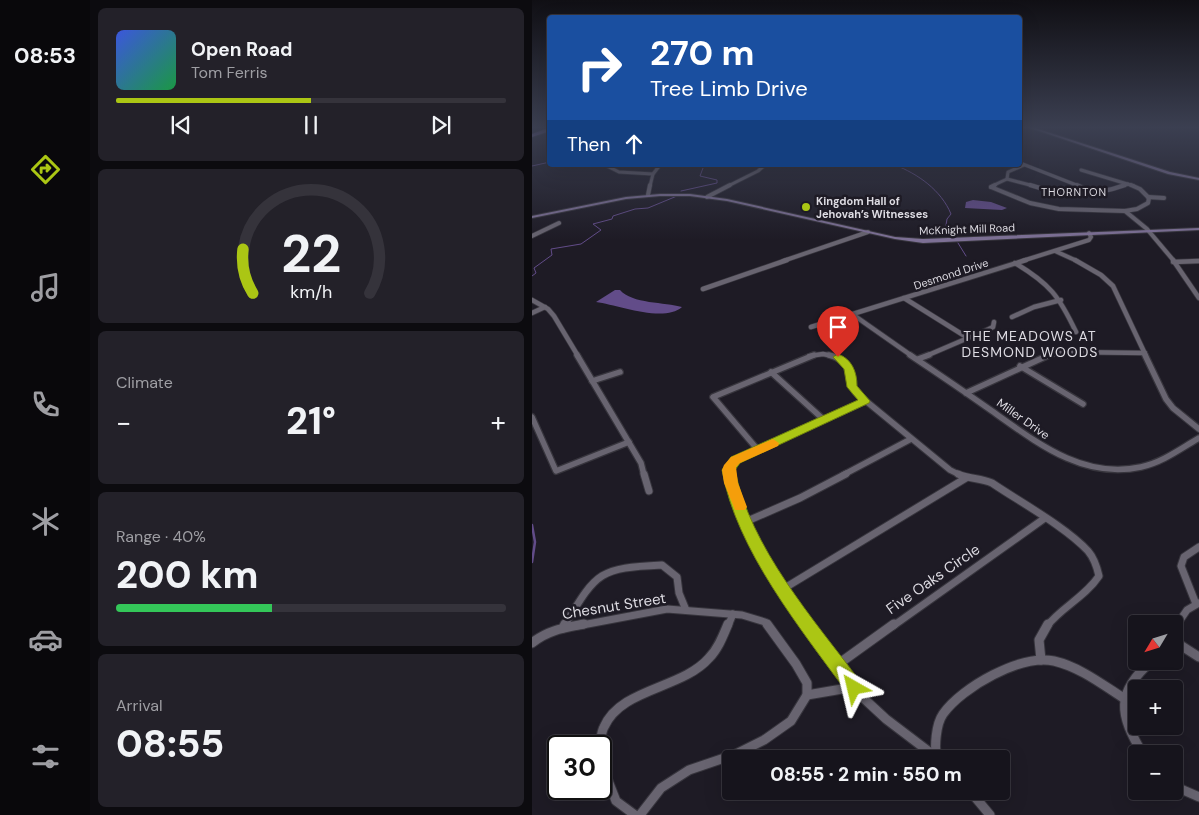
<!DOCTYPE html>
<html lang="en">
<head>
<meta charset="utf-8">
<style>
  body { margin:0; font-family:"DM Sans",sans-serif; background:#232129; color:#f1f3f6; height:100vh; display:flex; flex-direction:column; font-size:19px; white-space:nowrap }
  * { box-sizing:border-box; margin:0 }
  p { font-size:16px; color:#9e9ea3 }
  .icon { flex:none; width:28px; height:28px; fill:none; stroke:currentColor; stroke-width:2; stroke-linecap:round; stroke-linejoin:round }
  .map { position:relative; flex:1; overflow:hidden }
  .details { display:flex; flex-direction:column; gap:8px; padding:8px; background:#0c0b0f; width:442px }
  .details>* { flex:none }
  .banner { position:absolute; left:15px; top:15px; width:475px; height:152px; border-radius:5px; box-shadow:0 5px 20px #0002,0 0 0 1px #35333b; background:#1a4fa0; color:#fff; overflow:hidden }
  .needle { width:32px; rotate:232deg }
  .controls { position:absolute; left:596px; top:615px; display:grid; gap:10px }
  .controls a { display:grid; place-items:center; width:55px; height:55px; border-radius:5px; background:#16141c; box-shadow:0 5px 20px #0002,0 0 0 1px #35333b; font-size:25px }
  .speed { position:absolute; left:15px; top:735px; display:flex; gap:10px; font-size:25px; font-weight:700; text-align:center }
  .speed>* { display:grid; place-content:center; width:65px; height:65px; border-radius:50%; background:#16141c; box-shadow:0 5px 20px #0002,0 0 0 1px #35333b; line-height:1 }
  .speed .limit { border:2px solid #111; border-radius:8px; background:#fff; color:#111 }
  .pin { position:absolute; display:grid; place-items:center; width:42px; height:42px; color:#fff; margin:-51px -21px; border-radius:50% 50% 50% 0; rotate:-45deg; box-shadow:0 0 5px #0007 }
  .pin .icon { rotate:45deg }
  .me { position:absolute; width:55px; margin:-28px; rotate:323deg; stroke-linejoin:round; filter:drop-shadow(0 0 4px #0008) }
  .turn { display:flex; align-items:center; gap:18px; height:105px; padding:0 20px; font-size:22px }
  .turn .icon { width:65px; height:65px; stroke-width:2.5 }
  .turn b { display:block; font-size:35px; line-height:42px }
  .then { display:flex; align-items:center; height:48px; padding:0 20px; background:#0003; gap:10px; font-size:19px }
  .big { font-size:38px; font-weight:800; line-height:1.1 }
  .details .widget { flex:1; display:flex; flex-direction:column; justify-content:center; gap:8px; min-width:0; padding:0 18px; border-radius:8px; background:#232129 }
  .details .dial { align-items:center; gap:0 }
  .dial svg { height:130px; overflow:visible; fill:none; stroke:#35333b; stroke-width:7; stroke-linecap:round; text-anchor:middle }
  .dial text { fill:#f1f3f6; stroke:none }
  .song { display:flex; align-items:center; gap:15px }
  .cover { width:60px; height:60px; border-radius:8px; background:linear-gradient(135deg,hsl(230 70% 55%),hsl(140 70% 35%)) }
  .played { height:5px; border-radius:2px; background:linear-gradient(90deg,#abc614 50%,#35333b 50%) }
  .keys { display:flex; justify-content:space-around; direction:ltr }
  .heat { display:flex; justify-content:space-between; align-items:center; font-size:28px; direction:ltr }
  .charge { height:8px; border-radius:4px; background:linear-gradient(90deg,#34c759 40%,#35333b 0) }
  .trip { position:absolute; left:190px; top:750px; width:288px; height:50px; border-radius:5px; background:#16141c; box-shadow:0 5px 20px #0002,0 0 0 1px #35333b; font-weight:800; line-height:50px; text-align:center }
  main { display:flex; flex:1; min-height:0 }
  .tabs { display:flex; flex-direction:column; width:90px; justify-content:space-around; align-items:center; background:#09080b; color:#9e9ea3 }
  .tabs .icon { width:35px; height:35px }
  .tabs .selected { color:#abc614 }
  .tabs b { font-size:22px; color:#f1f3f6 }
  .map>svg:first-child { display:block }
  .water { fill:#624c89 }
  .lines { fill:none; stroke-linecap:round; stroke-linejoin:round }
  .stream-far1 { stroke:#624c89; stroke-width:1 }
  .stream { stroke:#624c89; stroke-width:2.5 }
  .street-far5-casing { stroke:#37353d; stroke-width:4.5 }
  .street-far4-casing { stroke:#37353d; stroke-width:5.5 }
  .street-far3-casing { stroke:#37353d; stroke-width:6 }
  .street-far2-casing { stroke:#37353d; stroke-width:8 }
  .street-far1-casing { stroke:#37353d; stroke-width:9 }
  .street-casing { stroke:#37353d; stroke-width:11 }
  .secondary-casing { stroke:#37353d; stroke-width:2 }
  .highway-casing { stroke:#37353d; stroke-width:2 }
  .street-far5 { stroke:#686470; stroke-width:3 }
  .street-far4 { stroke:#686470; stroke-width:4 }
  .street-far3 { stroke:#686470; stroke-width:4.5 }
  .street-far2 { stroke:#686470; stroke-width:5.5 }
  .street-far1 { stroke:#686470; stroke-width:7 }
  .street { stroke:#686470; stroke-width:9 }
  .secondary { fill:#7d7095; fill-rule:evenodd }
  .highway { fill:#ad8bec; fill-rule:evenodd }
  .route { fill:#abc614; stroke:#6f810d }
  .slow { fill:#f59e0b }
  .poi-dot { fill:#abc614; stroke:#1e1b25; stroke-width:2 }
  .labels { text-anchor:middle; stroke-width:5; stroke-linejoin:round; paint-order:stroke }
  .far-neighbourhood-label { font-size:11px; letter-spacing:1px; fill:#dddbe2; stroke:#1e1b25 }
  .far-poi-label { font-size:11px; font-weight:bold; fill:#dddbe2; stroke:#1e1b25; text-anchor:start }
  .far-street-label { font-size:11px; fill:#dddbe2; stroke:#1e1b25 }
  .street-label { font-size:12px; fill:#dddbe2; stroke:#1e1b25 }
  .neighbourhood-label { font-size:14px; letter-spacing:1px; fill:#dddbe2; stroke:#1e1b25 }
  .near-street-label { font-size:15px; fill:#dddbe2; stroke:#1e1b25 }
</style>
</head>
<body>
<main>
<nav class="tabs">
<b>08:53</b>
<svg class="icon selected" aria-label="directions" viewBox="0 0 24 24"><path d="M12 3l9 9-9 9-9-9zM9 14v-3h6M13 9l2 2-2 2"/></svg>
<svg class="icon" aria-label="music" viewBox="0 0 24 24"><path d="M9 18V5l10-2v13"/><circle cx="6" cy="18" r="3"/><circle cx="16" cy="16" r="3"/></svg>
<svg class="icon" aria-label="phone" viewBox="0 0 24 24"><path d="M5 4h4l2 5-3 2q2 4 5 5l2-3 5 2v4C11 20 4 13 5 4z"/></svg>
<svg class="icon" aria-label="climate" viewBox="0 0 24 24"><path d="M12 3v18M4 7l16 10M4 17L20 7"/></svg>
<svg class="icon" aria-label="car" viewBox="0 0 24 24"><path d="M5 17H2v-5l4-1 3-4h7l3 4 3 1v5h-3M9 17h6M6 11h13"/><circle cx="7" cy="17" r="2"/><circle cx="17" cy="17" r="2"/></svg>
<svg class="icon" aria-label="filters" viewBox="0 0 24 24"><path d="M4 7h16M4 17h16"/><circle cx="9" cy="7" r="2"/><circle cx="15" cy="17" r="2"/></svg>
</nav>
<section class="details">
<div class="widget">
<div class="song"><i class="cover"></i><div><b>Open Road</b><p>Tom Ferris</p></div></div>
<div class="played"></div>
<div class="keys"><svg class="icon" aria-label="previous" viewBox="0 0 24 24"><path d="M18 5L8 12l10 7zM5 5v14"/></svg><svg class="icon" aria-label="pause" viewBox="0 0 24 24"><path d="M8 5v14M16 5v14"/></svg><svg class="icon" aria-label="next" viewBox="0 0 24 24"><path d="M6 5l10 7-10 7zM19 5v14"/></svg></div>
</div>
<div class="widget dial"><svg viewBox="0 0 100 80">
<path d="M14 69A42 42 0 1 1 86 69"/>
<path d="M14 69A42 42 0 0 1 8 42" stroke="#abc614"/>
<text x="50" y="56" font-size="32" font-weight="700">22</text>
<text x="50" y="72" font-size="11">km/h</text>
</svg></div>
<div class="widget"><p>Climate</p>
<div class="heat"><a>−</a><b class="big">21°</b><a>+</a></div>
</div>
<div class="widget"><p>Range · 40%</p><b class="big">200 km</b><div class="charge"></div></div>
<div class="widget"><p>Arrival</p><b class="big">08:55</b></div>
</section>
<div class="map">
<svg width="667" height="815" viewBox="0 0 667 815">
  <rect width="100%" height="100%" fill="#1e1b25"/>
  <g class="water">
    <path d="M441,200L459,202L475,208L470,210L433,208L434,202Z"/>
    <path d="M83,290H88C100,304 133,302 150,307C132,323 86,305 64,302Z"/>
  </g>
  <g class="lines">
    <g class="stream-far1">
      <path d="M363,165C386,174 409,190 419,214L415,219L413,231L421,238"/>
      <path d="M0,166L18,162"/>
      <path d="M149,191L185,183V180L168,176L171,168L169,165"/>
      <path d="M426,243L434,256"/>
      <path d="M0,276L4,273L2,268L20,255L19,249L49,244L69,230L61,224L80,219L81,216L103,209L116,208L145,196"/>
    </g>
    <path class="stream" d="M0,525L3,542L0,562"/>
    <g class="street-far5-casing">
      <g id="street-far5">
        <path d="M488,163L547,186"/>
        <path d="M73,165L87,172L121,174"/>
        <path d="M549,170L602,186"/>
        <path d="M475,179L502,186"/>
        <path d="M118,186L121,174L128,165"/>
        <path d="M196,186L226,171L233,165"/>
        <path d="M460,186L475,179L476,172L492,165"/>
        <path d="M590,186L596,184"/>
      </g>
    </g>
    <g class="street-far4-casing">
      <g id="street-far4">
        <path d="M498,185C531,196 560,197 593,185"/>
        <path d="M545,185L564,194"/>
        <path d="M459,187L498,203L527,209L593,211L605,209L616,203L617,198L608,189L599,185"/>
        <path d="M459,187L463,185"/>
        <path d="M116,195L118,185"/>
        <path d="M175,197L198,185"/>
        <path d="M616,197L632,198"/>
        <path d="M593,211L615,229L642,261"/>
        <path d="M0,236L27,223"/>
        <path d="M523,251L545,261"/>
        <path d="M251,261L336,232"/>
        <path d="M490,261L557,240L559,237L557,233"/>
        <path d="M661,261H667"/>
      </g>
    </g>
    <g class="street-far3-casing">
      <g id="street-far3">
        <path d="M543,260L569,275L581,286L614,356"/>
        <path d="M641,260L667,298"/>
        <path d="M641,262L667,261"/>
        <path d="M483,263C518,284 527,296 544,332"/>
        <path d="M171,289L255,260"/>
        <path d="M372,298L436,338"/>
        <path d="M0,300L16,309L22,316L46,356"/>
        <path d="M0,313L13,307"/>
        <path d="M320,314L380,356"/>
        <path d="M480,317L502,307L529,300"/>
        <path d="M279,327L494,260"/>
        <path d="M277,356L291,354L301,356"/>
        <path d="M394,356L457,329L461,327L462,322"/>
        <path d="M511,356L535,352L613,353"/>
      </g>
    </g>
    <g class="street-far2-casing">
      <g id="street-far2">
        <path d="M45,355L109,463L112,475"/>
        <path d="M297,355C320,361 315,374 323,392L418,470L428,475"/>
        <path d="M378,355C405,373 433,392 460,411C504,442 551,480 609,467C631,462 648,449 667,438"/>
        <path d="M613,355L634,399L641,408L667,429"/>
        <path d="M386,359L397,355"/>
        <path d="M488,366L551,404"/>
        <path d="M239,372L291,419"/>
        <path d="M60,381L88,372"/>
        <path d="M434,393L517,355"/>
        <path d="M0,417L24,471L97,442"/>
        <path d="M226,450L181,397L282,355"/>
        <path d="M197,475L196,470L203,460L333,401"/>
        <path d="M311,475L379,439"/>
      </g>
    </g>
    <g class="street-far1-casing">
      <g id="street-far1">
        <path d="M112,474L117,491"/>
        <path d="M197,474C212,530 242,579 276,626"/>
        <path d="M426,474C437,479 448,478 460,483C488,502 534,527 556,551C562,558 565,567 567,576C553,597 530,607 515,626"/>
        <path d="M213,522L268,498L314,474"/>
        <path d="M251,589L434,478"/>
        <path d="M664,604L649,566L652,557L667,547"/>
        <path d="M32,626C65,572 66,568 130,565L145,577L147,593L154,610"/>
        <path d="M45,626L135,609L210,615L233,622L236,626"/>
        <path d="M196,626L201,614"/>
        <path d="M361,626L513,518"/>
        <path d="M644,626L655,610L667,603"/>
      </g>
    </g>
    <g class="street-casing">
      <g id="street">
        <path d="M275,624L327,694L354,719L404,757"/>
        <path d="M31,628L33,624"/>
        <path d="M642,629L644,624"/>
        <path d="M642,641L667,657"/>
        <path d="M0,643C16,630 32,628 52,624"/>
        <path d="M509,660L507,640L516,624"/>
        <path d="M305,665L362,624"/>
        <path d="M275,695L322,687"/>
        <path d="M68,746C69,740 69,732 72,727C89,688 150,689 177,658C186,649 191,636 196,624"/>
        <path d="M611,754C587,715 583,692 620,661"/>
        <path d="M69,757V763L84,801L103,815"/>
        <path d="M405,759C402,747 404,724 411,714C430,687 489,654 522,661C548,667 571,685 593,699"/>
        <path d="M642,786L667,797"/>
        <path d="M438,791L458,815"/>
        <path d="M108,815L129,788L157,770L204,754L232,740L259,721L275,695V683L264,664L235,624"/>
      </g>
    </g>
    <g class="secondary-casing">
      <g id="secondary">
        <path d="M497,126L638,172L667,178V180L636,174L492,126Z"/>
        <path d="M128,194H158L195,199L363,237L391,239L667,228V230L391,243L363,239L195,201L158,196H128L94,199L0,218V216L94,197Z"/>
      </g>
    </g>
    <g class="highway-casing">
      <path id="highway" d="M16,128L18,131L0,137V134Z"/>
    </g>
    <use href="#street-far5" class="street-far5"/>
    <use href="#street-far4" class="street-far4"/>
    <use href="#street-far3" class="street-far3"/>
    <use href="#street-far2" class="street-far2"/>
    <use href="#street-far1" class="street-far1"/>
    <use href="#street" class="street"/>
    <use href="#secondary" class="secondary"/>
    <use href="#highway" class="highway"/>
  </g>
  <linearGradient id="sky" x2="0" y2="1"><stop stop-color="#100f14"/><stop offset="0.53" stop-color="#3b3f51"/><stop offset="1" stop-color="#3b3f51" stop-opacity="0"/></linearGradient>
  <rect width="667" height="240" fill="url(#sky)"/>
  <path class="route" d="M306,354C320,359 325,372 325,386L338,401L337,403L208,463L203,470C218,547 282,620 328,681L331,688L328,694L322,696L316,694C269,629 204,550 190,470L199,457L326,400L315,387L312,369L301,357Z"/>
  <path class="slow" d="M241,439L247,443L246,446L208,463L204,467L206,483L215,507L213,510H203L192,483L190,470L192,465L199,457Z"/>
  <circle class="poi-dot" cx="274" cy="207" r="5"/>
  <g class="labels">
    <g class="far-neighbourhood-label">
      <text x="542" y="196">THORNTON</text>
    </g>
    <g class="far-poi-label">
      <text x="284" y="205">Kingdom Hall of<tspan x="284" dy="13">Jehovah’s Witnesses</tspan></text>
    </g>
    <g class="far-street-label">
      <text transform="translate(435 229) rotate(-2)" y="4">McKnight Mill Road</text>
      <text transform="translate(419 274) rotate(-18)" y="4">Desmond Drive</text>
    </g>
    <g class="street-label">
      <text transform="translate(491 419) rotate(35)" y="4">Miller Drive</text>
    </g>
    <g class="neighbourhood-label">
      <text x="498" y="341">THE MEADOWS AT<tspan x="498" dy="16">DESMOND WOODS</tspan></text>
    </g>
    <g class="near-street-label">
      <text transform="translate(401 579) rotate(-35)" y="5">Five Oaks Circle</text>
      <text transform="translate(82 606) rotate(-9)" y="5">Chesnut Street</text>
    </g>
  </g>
</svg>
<div class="controls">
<a><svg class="needle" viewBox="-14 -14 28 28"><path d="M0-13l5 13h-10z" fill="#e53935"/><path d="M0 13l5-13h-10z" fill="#9e9ea3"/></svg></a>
<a>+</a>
<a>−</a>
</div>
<div class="speed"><div class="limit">30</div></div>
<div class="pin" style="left:306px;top:357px;background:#d93025"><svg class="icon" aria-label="arrive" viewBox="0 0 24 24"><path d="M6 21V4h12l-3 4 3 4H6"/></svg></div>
<svg class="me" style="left:322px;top:688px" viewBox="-20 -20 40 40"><path d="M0-17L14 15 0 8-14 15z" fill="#abc614" stroke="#fff" stroke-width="4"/></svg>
<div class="trip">08:55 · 2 min · 550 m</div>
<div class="banner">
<div class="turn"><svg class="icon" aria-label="right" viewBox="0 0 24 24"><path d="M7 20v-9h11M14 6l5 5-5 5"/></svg><div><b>270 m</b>Tree Limb Drive</div></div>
<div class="then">Then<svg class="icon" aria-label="ahead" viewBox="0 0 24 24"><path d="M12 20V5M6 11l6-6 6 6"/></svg></div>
</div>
</div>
</main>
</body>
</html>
